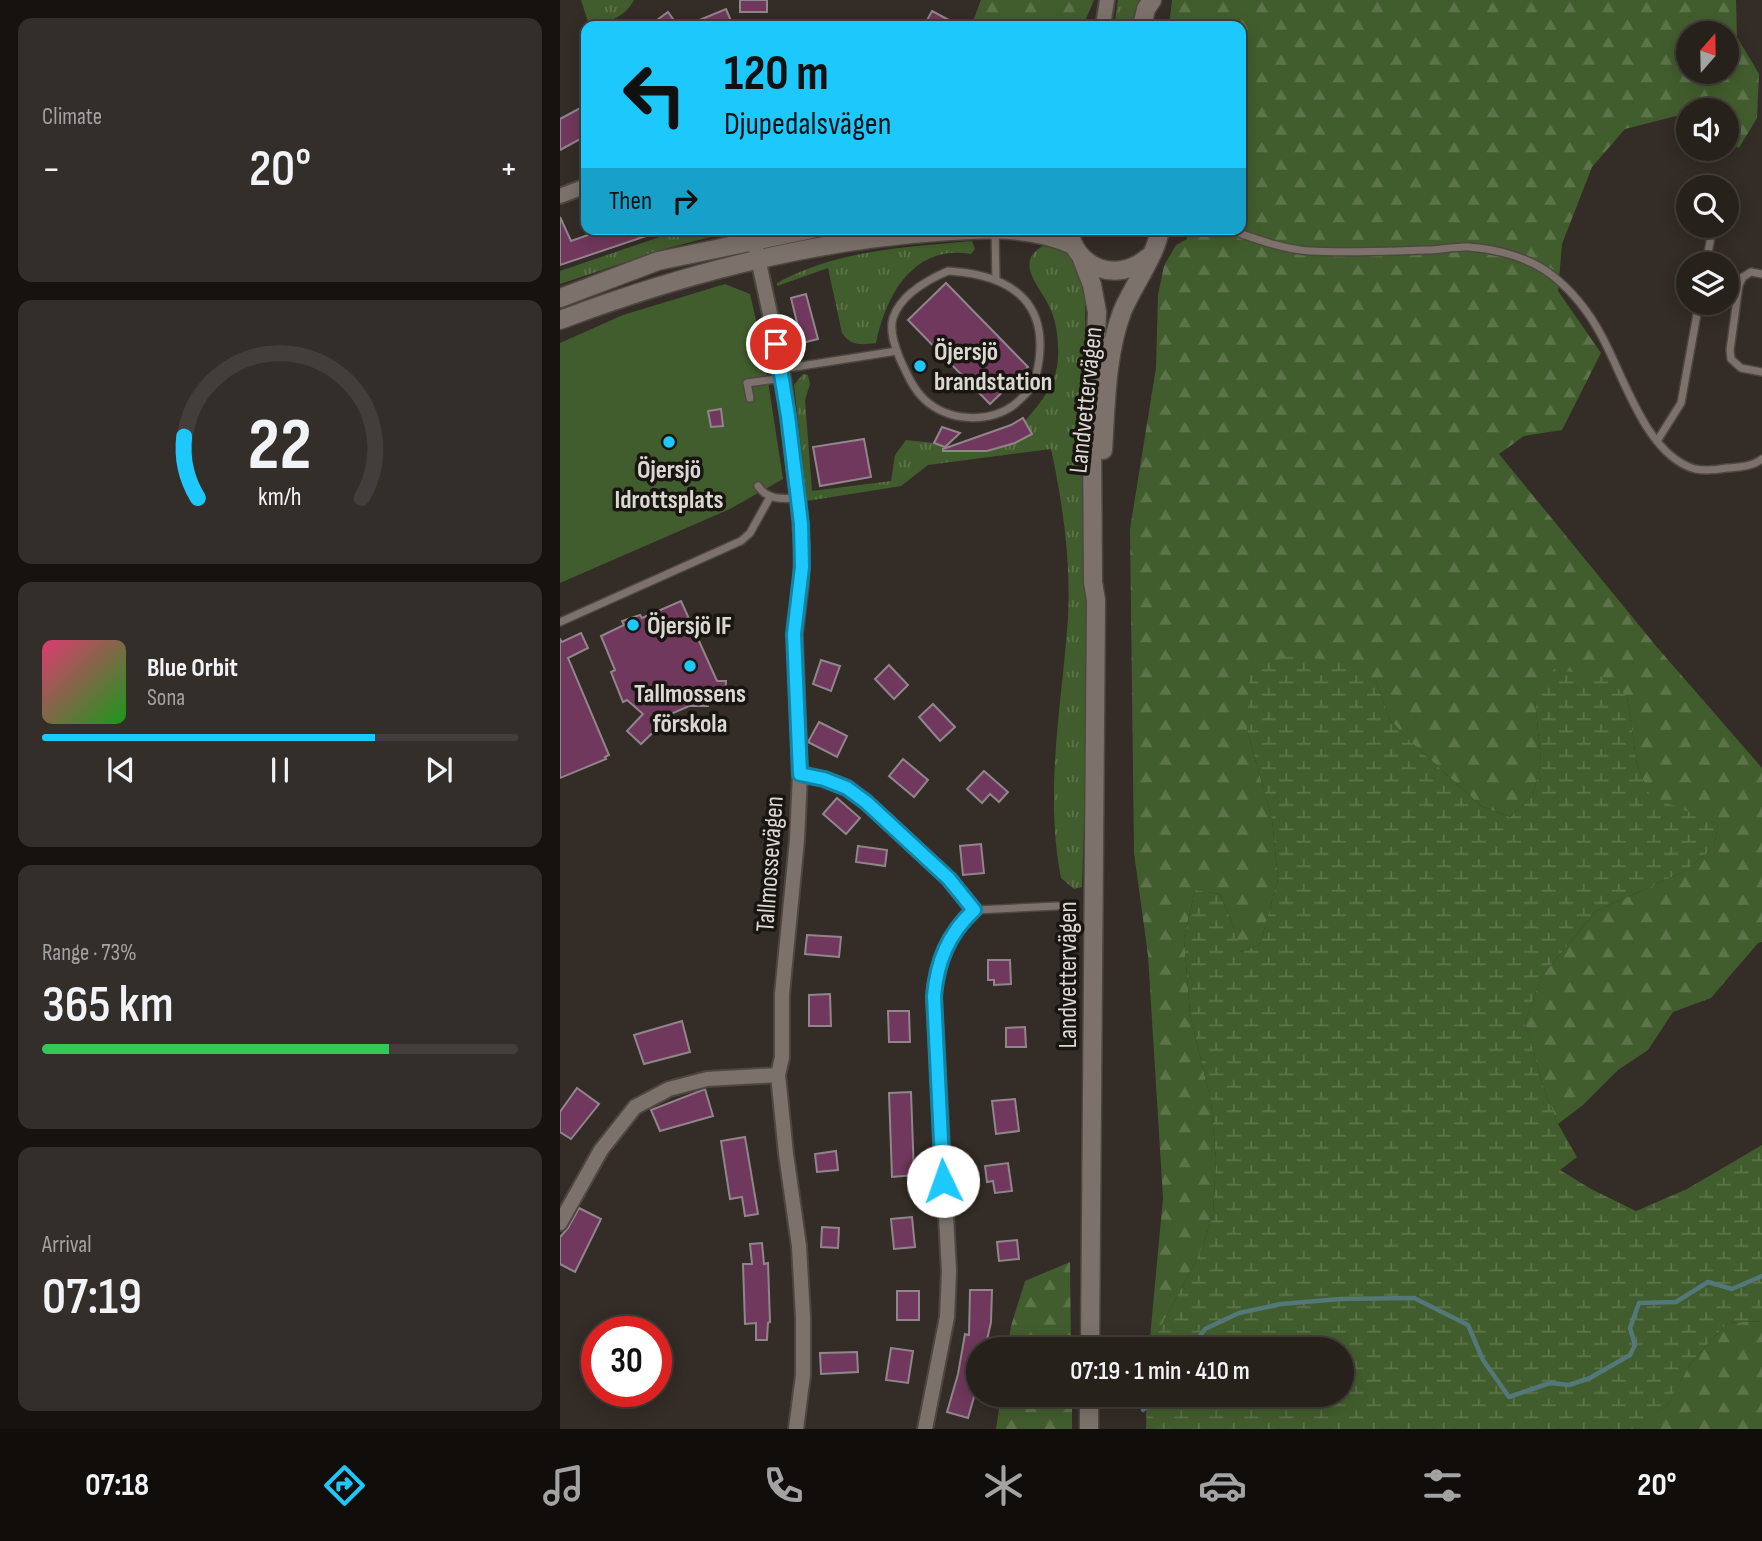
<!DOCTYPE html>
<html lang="en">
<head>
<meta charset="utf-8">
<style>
  body { margin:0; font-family:"Sofia Sans Condensed",sans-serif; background:#332e29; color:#f1f3f6; height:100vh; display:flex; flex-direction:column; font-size:26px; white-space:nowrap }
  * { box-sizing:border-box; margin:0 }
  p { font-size:23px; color:#a4a3a3 }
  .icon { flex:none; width:38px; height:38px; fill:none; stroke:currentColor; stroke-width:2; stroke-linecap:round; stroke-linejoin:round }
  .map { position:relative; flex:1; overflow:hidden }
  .side { display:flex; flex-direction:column; gap:18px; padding:18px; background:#15120f; width:560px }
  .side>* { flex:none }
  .guide { position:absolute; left:21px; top:21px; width:665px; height:214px; border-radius:14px; box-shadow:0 4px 18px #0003,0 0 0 2px #433e3b; background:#1dc9fc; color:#111; overflow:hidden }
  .needle { width:46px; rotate:20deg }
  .controls { position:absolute; left:1116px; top:21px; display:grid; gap:14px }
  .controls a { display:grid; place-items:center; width:63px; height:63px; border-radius:50%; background:#27211c; box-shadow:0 4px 18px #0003,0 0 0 2px #433e3b; font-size:35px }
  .speed { position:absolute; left:21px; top:1316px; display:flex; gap:14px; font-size:35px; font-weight:700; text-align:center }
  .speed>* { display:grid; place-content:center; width:91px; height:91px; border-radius:50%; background:#27211c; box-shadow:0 4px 18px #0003,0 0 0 2px #433e3b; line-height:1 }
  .speed .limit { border:10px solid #d22; background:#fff; color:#111 }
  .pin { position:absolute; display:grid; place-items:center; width:60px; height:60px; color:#fff; margin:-30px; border:4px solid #fff; border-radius:50%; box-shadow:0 2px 7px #0007 }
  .me { position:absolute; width:77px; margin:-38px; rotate:357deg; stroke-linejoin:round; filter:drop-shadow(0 0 5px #0008) }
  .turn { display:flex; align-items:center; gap:24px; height:147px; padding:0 28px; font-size:32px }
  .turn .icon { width:91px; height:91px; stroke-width:2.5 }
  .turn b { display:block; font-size:49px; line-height:60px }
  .then { display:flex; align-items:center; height:66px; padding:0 28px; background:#0003; gap:14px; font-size:26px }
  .big { font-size:52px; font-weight:600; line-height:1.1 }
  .side .tile { flex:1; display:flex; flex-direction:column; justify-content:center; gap:10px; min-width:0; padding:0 24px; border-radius:14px; background:#332e29 }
  .side .dial { align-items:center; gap:0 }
  .dial svg { height:182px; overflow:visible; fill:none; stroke:#433e3b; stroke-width:7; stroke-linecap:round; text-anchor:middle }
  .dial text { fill:#f1f3f6; stroke:none }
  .song { display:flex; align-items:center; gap:21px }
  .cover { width:84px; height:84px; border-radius:10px; background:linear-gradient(135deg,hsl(340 70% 55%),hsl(120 70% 35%)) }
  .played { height:7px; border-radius:4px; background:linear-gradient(90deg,#1dc9fc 70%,#433e3b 70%) }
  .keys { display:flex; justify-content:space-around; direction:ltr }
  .heat { display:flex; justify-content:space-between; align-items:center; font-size:38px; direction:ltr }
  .charge { height:10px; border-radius:5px; background:linear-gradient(90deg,#34c759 73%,#433e3b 0) }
  .trip { position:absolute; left:406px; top:1337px; width:388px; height:70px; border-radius:35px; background:#27211c; box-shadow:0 4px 18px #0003,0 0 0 2px #433e3b; font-weight:600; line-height:70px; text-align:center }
  .menu { display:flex; height:112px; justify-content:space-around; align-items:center; background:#100d0b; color:#a4a3a3 }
  .menu .icon { width:49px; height:49px }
  .menu .active { color:#1dc9fc }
  .menu b { font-size:32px; color:#f1f3f6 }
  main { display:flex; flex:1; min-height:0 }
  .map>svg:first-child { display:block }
  .grass { fill:url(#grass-tufts) }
  .forest { fill:url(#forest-firs); fill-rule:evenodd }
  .wetland { fill:url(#wetland-marsh) }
  .green { fill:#425d2d }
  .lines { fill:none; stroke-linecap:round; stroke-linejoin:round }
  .stream { stroke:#547779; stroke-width:4.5 }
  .building { fill:#70385c; stroke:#91858c; stroke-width:2 }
  .service-casing { stroke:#4e4741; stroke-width:10 }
  .minor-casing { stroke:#4e4741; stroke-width:18 }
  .tertiary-casing { stroke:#4e4741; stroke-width:21 }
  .service { stroke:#7c726b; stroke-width:7 }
  .minor { stroke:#7c726b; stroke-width:14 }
  .tertiary { stroke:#7c726b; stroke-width:18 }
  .route-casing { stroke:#1383a4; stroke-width:18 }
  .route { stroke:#1dc9fc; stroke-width:12 }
  .poi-dot { fill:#1dc9fc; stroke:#191612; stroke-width:2.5 }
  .labels { text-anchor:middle; stroke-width:7; stroke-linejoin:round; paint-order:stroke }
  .poi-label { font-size:26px; font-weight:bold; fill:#dcd7d2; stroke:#191612; text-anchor:start }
  .street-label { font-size:26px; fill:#dcd7d2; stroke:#191612 }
</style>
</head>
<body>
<main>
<section class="side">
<div class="tile"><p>Climate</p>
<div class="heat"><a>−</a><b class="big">20°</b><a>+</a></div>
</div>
<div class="tile dial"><svg viewBox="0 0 100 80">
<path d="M14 69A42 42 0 1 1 86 69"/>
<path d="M14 69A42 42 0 0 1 8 42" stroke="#1dc9fc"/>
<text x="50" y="56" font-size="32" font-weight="700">22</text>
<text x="50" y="72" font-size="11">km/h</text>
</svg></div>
<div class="tile">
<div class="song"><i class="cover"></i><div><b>Blue Orbit</b><p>Sona</p></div></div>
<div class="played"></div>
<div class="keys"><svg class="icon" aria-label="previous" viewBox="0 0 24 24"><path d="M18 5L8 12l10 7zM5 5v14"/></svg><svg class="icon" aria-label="pause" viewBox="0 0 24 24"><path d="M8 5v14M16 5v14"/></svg><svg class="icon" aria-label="next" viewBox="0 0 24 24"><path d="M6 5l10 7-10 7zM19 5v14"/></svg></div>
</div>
<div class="tile"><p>Range · 73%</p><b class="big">365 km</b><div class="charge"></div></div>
<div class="tile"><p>Arrival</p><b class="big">07:19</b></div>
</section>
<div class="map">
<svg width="1202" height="1429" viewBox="0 0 1202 1429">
  <defs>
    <pattern id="grass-tufts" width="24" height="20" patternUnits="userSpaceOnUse" patternTransform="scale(1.75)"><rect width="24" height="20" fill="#425d2d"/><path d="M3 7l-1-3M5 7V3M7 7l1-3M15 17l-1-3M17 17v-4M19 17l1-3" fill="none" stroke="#5d744b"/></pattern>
    <pattern id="forest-firs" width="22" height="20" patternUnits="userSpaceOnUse" patternTransform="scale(1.75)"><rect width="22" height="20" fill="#425d2d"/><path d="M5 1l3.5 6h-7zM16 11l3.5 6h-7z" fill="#5d744b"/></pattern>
    <pattern id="wetland-marsh" width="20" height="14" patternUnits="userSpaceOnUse" patternTransform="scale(1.75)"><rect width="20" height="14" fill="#425d2d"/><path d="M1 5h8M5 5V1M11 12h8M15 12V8" fill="none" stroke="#5d744b"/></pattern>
  </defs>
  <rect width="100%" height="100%" fill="#342c26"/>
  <g class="grass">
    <path d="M21,0H74C65,17 47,24 29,25Z"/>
    <path d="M558,0H580L574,26H554Z"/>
    <path d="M123,229H181L108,248L0,284V271Z"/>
    <path d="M412,241L415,249L411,254C354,244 326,294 316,343C301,345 291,346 282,333L268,268L217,286V283C276,250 347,247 412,241Z"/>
    <path d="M489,243C516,254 515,262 525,286L528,689L522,887L514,889L501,878C484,791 502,705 508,618C511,560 503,505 491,449L368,465L341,486L247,501L234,385L243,374L248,375L250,384L245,400L252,491L331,481L335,455L346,440L374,443L390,449L455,443L472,434L465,421C481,402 496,385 498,359C499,344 497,324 491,310C481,286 449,260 489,243Z"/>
  </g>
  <g class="forest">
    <path d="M421,0H534L523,26H411Z"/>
    <path d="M612,0H1176L1177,37L1199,74L1197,118L1179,148L1167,142V110H1129V122L1116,116L1065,129L1032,167L1002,244L998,291L1041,353L1002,430L964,436L939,454L1096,646L1202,768V942L1198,943L1151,998L1113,1012L1088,1050L1058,1070L1023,1105L998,1124L984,1089L965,1023L981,977L1036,911L1125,871L1154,847L1158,824L1090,797L1077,765L1067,696L975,700L981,761L973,795L950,817L921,806L851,742L830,720L816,681L687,730L712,819L718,879L700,945L679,952L673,925L660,894L635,890L624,938L630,1014L651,1102L656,1160L653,1214L642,1249L589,1349L603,1198L588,955L574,853L570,529L596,368L598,295L604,266L616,245L627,239L626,229H681V26H609ZM1129,33H1167V72H1129Z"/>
    <path d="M510,1262L511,1349H447L451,1326L465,1281Z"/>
    <path d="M1202,1321V1429H1069L1108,1405L1130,1364L1167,1323Z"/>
    <path d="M441,1395H512V1429H436Z"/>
  </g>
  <path class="wetland" d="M736,654L775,661L816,681L830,720L851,742L921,806L950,817L973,795L981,761L975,700L994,669L1042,677L1067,696L1077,765L1090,796L1158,824L1154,847L1125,871L1036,911L981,977L965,1023L984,1089L998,1124L1017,1157L1000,1170L1031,1189L1076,1211L1127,1189L1202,1145V1321L1167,1323L1130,1364L1108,1405L1070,1429H586L587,1395H782V1349H589L642,1249L653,1214L656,1160L651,1102L630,1014L624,938L635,890L660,894L673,925L680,952L700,945L718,879L712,819L687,730L690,668Z"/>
  <path class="green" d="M165,284L190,294L204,355L223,479L170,509L0,583V343L63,315Z"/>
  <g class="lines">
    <g class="stream">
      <path d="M630,1349L645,1329L679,1313L721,1304L780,1299L854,1298L908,1325L923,1360L949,1397L990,1383L1009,1385L1030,1378L1070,1355L1075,1345L1070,1328L1079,1303L1116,1302L1148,1282L1172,1289L1202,1276"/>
      <path d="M583,1410L603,1395"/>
    </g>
  </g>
  <g class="building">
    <rect x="180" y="0" width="27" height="12"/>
    <path d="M166,9L171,21L158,26H125Z"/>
    <path d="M372,11L400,26H364Z"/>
    <path d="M108,12L118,26H89Z"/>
    <path d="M22,107L26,115V136L0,150V119Z"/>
    <path d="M0,217L11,241L45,229H98V232L0,265Z"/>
    <path d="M386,283L468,367L430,404L348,320Z"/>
    <path d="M246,294L258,339L242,343L231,298Z"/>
    <path d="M161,409L163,426L151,427L148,411Z"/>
    <path d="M463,418L472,434L455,443L427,451H383V449L451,425Z"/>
    <path d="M382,427L400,433L385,447L374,443Z"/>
    <path d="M304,439L311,477L260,486L253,447Z"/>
    <path d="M121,601L157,681H166L165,699L148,698V706H129L113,713L81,744L67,731L83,714L67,700L63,702L51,672L55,670L41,636L64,625L62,621L80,615L82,618Z"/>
    <path d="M21,633L28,648L8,658L49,755L45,757L46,759L0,778V639L2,642Z"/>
    <path d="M261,660L280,666L271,691L253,684Z"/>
    <path d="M329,665L348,685L334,699L315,679Z"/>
    <path d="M373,704L395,727L380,741L359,717Z"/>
    <path d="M259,722L287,736L277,757L248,742Z"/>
    <path d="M343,759L368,780L354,797L329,776Z"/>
    <path d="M424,771L448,792L439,802L430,794L422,803L407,789Z"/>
    <path d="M277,798L300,818L286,834L263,814Z"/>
    <path d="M421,844L424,873L403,875L400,846Z"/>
    <path d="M298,846L327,850L325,866L296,862Z"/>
    <path d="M247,935L281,937L279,957L245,954Z"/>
    <path d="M428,960H450L451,984L434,985V980H428Z"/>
    <path d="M270,994L271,1026H249V995Z"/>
    <path d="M328,1011H349L350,1042H329Z"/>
    <path d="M122,1021L130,1052L84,1064L74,1035Z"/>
    <path d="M465,1027L466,1047H446V1028Z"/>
    <path d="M17,1088L39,1104L11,1139L0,1132V1112Z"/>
    <path d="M145,1089L153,1116L100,1131L91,1110Z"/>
    <path d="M351,1092L354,1175L332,1177L329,1093Z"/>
    <path d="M455,1099L459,1131L436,1134L432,1101Z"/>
    <path d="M185,1137L198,1214L185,1216L182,1197L170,1199L161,1141Z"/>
    <path d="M276,1151L278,1170L257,1172L255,1154Z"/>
    <path d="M448,1163L452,1191L435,1193L433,1181L427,1182L425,1166Z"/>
    <path d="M19,1208L41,1219L15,1272L0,1264V1237L8,1228Z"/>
    <path d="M352,1217L355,1247L334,1249L331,1219Z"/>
    <path d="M262,1227L279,1228L278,1248L261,1247Z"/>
    <path d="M457,1240L459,1259L439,1261L437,1242Z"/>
    <path d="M202,1243L204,1264L208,1263L210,1322L208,1323L207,1340H196V1323L185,1324L183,1264H192L190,1244Z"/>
    <path d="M410,1290H432L431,1322L425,1349H418V1383L408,1418L387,1412L398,1374L405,1334L409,1335Z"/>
    <rect x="337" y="1291" width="22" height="29"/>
    <path d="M331,1348L353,1351L348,1383L326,1380Z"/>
    <path d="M297,1352L298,1372L261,1374L260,1353Z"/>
  </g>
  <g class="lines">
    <g class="service-casing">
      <g id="service">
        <path d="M667,229C694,238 721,249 749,251C788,253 828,251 866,250C880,250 895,246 909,247C937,249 971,258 993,276C1013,292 1028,311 1040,333C1063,373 1085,455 1135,469C1146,471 1156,470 1167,468C1179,467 1192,467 1202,459"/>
        <path d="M435,231L436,280"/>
        <path d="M1146,264L1153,226"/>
        <path d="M388,271C455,275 493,305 476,376C473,389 463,397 454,405C428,424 388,421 365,400C353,389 347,374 340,359C335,347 329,331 333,318C341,294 367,280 388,271Z"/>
        <path d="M1202,274L1191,272L1183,277L1179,285L1170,350L1171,359L1181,368L1202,372"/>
        <path d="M222,369L337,351"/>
        <path d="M190,398L187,383L223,378"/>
        <path d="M1097,441L1121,403L1139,303"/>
        <path d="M198,486C207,500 222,499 238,498"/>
        <path d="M0,622L181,541L190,533L210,497"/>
        <path d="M415,910L497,906"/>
      </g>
    </g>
    <g class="minor-casing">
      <g id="minor">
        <path d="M543,26L547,0"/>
        <path d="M0,196L26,186"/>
        <path d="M194,240L222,369L238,498L242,546L241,585L235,634L240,774L237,840L222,994V1057L218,1075L226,1154L239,1246L243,1317V1375L236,1429"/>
        <path d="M240,774L264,779L287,788L306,802L389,879L414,910C388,934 377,962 374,996L389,1271L387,1317L365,1429"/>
        <path d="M0,1223L41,1150L75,1107L109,1089L147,1079L218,1075"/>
      </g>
    </g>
    <g class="tertiary-casing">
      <g id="tertiary">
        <path d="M582,26L586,9L592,0"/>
        <path d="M509,229C514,268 557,284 587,258"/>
        <path d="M522,259L532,285L537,312L532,436L533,582L536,600L530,1349"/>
        <path d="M0,298L98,261L252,229"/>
        <path d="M0,320C120,275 249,241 377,232C422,228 470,226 513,245"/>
        <path d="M543,450C546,404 546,355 562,312C572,287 597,254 600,229"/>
        <path d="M529,1429V1395"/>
      </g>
    </g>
    <use href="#service" class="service"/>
    <use href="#minor" class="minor"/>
    <use href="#tertiary" class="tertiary"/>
  </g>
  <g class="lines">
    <g class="route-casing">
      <path id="route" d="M216,344L228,416L241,524L242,567L234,634L240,774L264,779L287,788L306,802L389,879L414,910C388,934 377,962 374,996L383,1181"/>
    </g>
    <use href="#route" class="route"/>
  </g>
  <g class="poi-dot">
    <circle cx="360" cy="366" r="7"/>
    <circle cx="109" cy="442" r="7"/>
    <circle cx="73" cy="625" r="7"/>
    <circle cx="130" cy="666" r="7"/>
  </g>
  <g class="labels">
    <g class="poi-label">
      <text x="374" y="360">Öjersjö<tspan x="374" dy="30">brandstation</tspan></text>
      <text x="109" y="478" text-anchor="middle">Öjersjö<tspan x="109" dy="30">Idrottsplats</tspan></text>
      <text x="87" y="634">Öjersjö IF</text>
      <text x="130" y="702" text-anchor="middle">Tallmossens<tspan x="130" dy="30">förskola</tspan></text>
    </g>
    <g class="street-label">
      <text transform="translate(525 400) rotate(-84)" y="9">Landvettervägen</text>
      <text transform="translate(209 864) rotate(-86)" y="9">Tallmossevägen</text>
      <text transform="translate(507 975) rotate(-90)" y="9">Landvettervägen</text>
    </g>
  </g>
</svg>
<div class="controls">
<a><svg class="needle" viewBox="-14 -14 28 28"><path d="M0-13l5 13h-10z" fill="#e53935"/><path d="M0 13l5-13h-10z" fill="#a4a3a3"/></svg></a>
<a><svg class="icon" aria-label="sound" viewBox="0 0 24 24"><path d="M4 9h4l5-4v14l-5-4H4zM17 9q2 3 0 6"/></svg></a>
<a><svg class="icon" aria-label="search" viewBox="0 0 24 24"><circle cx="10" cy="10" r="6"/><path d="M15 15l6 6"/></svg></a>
<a><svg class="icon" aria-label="layers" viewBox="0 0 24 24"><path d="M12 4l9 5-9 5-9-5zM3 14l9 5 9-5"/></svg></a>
</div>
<div class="speed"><div class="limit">30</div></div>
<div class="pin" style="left:216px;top:344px;background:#d93025"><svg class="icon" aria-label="arrive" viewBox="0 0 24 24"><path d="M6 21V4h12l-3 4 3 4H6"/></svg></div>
<svg class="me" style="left:383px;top:1181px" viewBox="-20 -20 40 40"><circle r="19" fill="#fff"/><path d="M0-13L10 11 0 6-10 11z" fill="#1dc9fc"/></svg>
<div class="trip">07:19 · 1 min · 410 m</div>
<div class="guide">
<div class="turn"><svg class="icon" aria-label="left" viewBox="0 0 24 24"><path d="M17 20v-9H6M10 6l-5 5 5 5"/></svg><div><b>120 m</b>Djupedalsvägen</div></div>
<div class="then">Then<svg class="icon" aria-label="right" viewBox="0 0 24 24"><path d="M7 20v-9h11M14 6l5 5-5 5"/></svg></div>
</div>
</div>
</main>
<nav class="menu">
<b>07:18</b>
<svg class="icon active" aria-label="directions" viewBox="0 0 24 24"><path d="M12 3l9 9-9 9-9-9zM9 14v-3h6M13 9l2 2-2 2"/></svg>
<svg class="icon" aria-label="music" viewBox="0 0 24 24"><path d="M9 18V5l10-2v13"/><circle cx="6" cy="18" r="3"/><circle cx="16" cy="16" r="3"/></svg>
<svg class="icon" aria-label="phone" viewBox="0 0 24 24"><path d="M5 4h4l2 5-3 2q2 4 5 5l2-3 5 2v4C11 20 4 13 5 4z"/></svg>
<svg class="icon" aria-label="climate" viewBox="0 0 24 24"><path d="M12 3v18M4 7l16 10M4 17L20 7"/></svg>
<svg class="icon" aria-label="car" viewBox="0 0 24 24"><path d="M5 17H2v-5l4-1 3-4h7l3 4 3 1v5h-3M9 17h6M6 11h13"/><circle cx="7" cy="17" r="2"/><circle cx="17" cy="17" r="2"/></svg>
<svg class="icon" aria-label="filters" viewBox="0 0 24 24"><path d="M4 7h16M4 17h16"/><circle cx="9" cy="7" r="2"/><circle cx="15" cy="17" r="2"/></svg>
<b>20°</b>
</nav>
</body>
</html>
